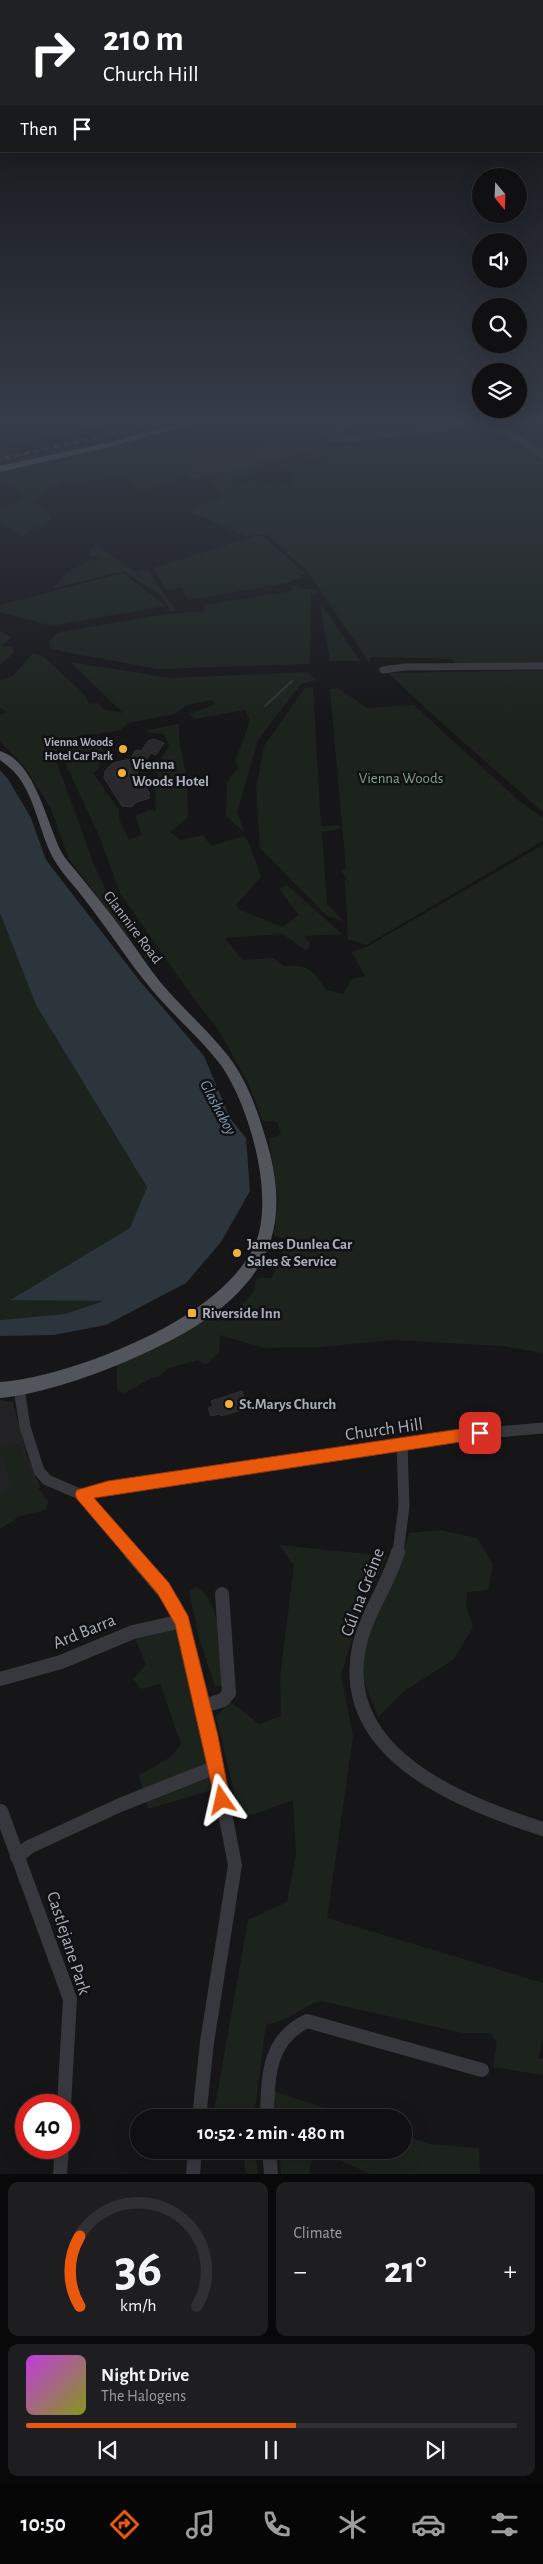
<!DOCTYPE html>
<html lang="en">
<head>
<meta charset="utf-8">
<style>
  body { margin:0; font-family:"Alegreya Sans",sans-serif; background:#1e1e20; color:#f1f3f6; height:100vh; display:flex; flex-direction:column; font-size:19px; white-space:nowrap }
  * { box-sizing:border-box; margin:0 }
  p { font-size:16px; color:#9c9d9f }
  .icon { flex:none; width:28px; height:28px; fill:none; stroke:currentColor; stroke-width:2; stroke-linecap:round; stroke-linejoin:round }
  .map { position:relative; height:2174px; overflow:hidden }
  .panel { display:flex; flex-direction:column; gap:8px; padding:8px; background:#09090a; flex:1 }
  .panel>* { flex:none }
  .banner { position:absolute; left:0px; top:0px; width:544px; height:152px; box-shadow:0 5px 20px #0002,0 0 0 1px #303032; background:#202124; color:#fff; overflow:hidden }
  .needle { width:32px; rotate:161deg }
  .controls { position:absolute; left:472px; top:168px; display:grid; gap:10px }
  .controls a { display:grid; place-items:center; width:55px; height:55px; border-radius:50%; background:#101012; box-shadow:0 5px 20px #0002,0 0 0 1px #303032; font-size:25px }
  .speed { position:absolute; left:15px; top:2094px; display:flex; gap:10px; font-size:25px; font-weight:700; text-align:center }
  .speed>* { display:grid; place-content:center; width:65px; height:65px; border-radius:50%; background:#101012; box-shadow:0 5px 20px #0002,0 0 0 1px #303032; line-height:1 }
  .speed .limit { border:8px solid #d22; background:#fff; color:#111 }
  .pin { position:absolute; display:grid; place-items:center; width:42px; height:42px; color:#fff; margin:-21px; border-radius:10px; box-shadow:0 2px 8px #0006 }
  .me { position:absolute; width:55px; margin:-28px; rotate:349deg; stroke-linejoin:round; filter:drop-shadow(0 0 4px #0008) }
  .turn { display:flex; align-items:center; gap:18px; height:105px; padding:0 20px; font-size:22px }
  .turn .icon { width:65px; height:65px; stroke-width:2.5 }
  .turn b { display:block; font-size:35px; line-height:42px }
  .then { display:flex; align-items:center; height:48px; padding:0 20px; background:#0003; gap:10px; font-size:19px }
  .big { font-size:38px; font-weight:600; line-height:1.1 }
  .panel .tile { flex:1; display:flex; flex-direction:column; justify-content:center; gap:8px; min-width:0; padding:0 18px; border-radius:10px; background:#1e1e20 }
  .panel .dial { align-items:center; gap:0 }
  .dial svg { height:130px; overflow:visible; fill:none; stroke:#303032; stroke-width:7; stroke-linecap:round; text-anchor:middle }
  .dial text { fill:#f1f3f6; stroke:none }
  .song { display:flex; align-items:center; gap:15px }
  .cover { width:60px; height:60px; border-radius:8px; background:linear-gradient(135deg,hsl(290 70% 55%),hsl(70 70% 35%)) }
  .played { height:5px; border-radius:2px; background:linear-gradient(90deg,#ea580c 55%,#303032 55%) }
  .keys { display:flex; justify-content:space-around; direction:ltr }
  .heat { display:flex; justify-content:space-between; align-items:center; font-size:28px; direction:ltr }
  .panel .tiles { flex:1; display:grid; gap:8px; grid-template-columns:1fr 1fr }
  .tile:last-child { grid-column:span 2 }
  .trip { position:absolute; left:130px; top:2109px; width:282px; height:50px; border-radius:25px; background:#101012; box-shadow:0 5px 20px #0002,0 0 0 1px #303032; font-weight:600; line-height:50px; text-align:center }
  .dock { display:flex; height:80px; justify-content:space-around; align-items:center; background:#060607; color:#9c9d9f }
  .dock .icon { width:35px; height:35px }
  .dock .selected { color:#ea580c }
  .dock b { font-size:22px; color:#f1f3f6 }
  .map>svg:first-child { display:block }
  .built { fill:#222225 }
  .green { fill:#1c231d }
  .water { fill:#2c353c }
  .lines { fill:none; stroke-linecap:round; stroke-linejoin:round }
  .stream { stroke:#2c353c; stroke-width:2 }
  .building { fill:#29292c; stroke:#303034 }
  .minor-far2 { stroke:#37383d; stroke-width:7 }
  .minor-far1 { stroke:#37383d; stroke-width:11 }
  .minor { stroke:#37383d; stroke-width:14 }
  .major { fill:#53555c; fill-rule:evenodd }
  .highway { fill:#63666e; fill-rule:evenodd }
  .rail-casing { stroke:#4a4c52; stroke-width:3 }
  .rail { stroke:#111113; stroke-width:2; stroke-dasharray:5; stroke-linecap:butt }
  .route { fill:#ea580c; stroke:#983908 }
  .poi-dot { fill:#f2b134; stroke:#111113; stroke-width:2 }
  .labels { text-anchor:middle; stroke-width:5; stroke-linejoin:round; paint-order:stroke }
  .far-poi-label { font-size:12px; font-weight:bold; fill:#a8adb8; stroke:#111113; text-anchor:end }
  .poi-label { font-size:15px; font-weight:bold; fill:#a8adb8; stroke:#111113; text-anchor:start }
  .park-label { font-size:15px; fill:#7fa381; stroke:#111113 }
  .street-label { font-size:15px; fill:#a8adb8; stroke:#111113 }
  .water-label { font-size:16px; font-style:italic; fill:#7f9bb3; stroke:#111113 }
  .near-street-label { font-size:18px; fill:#a8adb8; stroke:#111113 }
</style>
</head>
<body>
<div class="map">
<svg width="543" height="2174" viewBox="0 0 543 2174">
  <rect width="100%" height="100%" fill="#161618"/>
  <g class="built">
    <path d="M0,422H121L0,449Z"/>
    <path d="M214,422H294L324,446L252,469L191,479L167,463L139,455L130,445Z"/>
    <path d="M0,1400L13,1402L27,1456L40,1487L0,1505Z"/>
  </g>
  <g class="green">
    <path d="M187,422L0,467V464Z"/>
    <path d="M205,422H211L208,425L150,453V458L196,456L204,463L193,466L175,483L141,490L126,482L130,480L126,478L60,482V486L47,488L44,493L34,501L46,510L52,519L22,536L0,522V508L24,499L19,490L0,483V473Z"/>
    <path d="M286,422H300L306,426L319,428L332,422H348L329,437L319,439L311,434L295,433L293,430L297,428Z"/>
    <path d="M504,422H543V453Z"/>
    <path d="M469,426L508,432L543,458V665L456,666L452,659L371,657L370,664L307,571L267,535L245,536L190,512L195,507L223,497L211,479C228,470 245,467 263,466L267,471L233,479L241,485L255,480L274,487L291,483L296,475L279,465L298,459L302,467L332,460L331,458L310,459L304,457L330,448L329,446Z"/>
    <path d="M256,536H263L305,574L300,575L302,578L291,580L292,582L188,600L182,588L166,590L153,568Z"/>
    <path d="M95,544L135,572L147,569L176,611H170L162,596L123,571L52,589L70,570L85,564L88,560L98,561L96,556H88Z"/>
    <path d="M123,573L166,606L51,626L0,612V605Z"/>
    <path d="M299,585L301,589H316L317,592L311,594L310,664L158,669L60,651L51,648L49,642L56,633L166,614L204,611V605L293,591L292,586Z"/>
    <path d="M320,606L325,609L360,661H330Z"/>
    <path d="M0,631L11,637L2,646L12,647L14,653L0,665Z"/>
    <path d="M33,653L44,657L85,695L89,704L98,703L103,709L123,713L70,662L170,678L307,672L317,680L301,684L258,740L237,812L245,833L226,816L227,782L239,767L235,762L250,720L245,710L194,719L190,714L215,704L212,700L187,705L175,714L128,723L120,730L98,734H85L59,745L55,757L94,865L130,939L69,859L51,809L24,766L0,742V715L7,712L0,708V680L13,676Z"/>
    <path d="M543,670V812L445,726L388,673Z"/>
    <path d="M313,687L321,826L339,825L340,829L322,832L327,904L345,922L326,915L260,848L256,788L264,746L305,688Z"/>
    <path d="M338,688L367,708L414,705L518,800L543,818V841L366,945L348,939L345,878L351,884L341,871L346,869L330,689Z"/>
    <path d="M179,724V739L187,780L188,817L170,832L181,840L203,835L211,846L244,836L249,843L261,877L236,905L240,910L282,927L299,915L279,889L287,885L342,934L304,936L311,944L306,951L283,934L225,938L242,960L273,958L284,966C308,964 313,970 326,990L343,994L352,979L365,976L352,952L370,945L543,845V1353L502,1346L393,1340L319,1347L264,1348L220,1335L219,1352L206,1365L198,1360L169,1368L160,1376L151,1378L125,1393L117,1391V1366L216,1314L229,1320L253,1293L257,1278H272L287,1239L274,1236L278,1200L269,1139L281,1134L277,1122L263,1121L250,1087L220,1032L192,996L120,893L100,838L62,756C71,743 82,740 98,742L105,753L100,756L99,768L93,773L119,810V819L129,840L141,835L136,816L148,810L156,811L155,786L159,775L154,771L169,745L164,734L148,733L147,730Z"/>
    <path d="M0,913L36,1005L147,1187L130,1228L11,1299L106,1301L65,1314L0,1320Z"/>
    <path d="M9,1444H19L35,1484L48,1501L46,1510L20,1516L0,1529V1495L13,1487L0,1452V1449Z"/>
    <path d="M440,1530L477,1538L493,1565L488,1590L467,1592L466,1605L473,1627L454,1659L403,1692L378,1717L363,1679L364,1647L397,1572L409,1533Z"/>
    <path d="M279,1545L387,1556L371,1591L365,1596L341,1675L353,1736L327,1918L543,1983V2039L538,2058L543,2059V2075L493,2067L497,2043L490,2033H463L321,2001C302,2006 287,2023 266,2024L254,2117L213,2118L248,1920L287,1902L296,1853L293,1800L241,1819L216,1717L230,1702L259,1724L281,1716L280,1678L294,1565Z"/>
    <path d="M196,1587C220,1597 221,1652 225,1676L222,1685L215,1687L199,1637L189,1591Z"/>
    <path d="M169,1617C196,1658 206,1740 215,1789L148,1809L139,1775L171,1757L181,1744L160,1684L141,1689L133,1679L146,1665L131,1628Z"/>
    <path d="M274,2091L350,2117H276Z"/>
    <path d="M404,2135L430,2144L479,2148L480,2174H370L318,2150H404Z"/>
    <path d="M243,2150H255L258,2174H246Z"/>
    <path d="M279,2150H314L309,2174H281Z"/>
  </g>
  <path class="water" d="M0,770L8,779L31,818L46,860L139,980L204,1056L230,1118L246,1138L250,1191L221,1242L186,1283L106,1325L54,1335L0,1336V1320L65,1314L104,1301L10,1300L130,1228L147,1187L36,1005L0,913Z"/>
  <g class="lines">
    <path class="stream" d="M265,706L292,681"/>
  </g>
  <g class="building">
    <path d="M276,446L284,452L260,458L253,452Z"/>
    <path d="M153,739L164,743L156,755L151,753L137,773L150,794L148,795L150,798L135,803L132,807L122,806L104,778L105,771L113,763L130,759L136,750L141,751L148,741Z"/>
    <path d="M242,1391L248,1408L221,1416L220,1414L211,1416L208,1408L213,1406L211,1401Z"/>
  </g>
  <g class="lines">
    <g class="minor-far2">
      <path d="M350,422L334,432L331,438L348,439L469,424L508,431L543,455"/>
      <path d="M383,670L405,667L543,666"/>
    </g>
    <g class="minor-far1">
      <path d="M19,1389L25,1427L39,1471L47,1480L82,1495L131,1553"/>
      <path d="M82,1495L108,1488L463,1435L543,1428"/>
      <path d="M398,1553L404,1506L402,1445"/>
    </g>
    <g class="minor">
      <path d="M130,1552L174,1604L182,1621L204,1706L235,1865L207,2042L199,2118"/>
      <path d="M398,1552C388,1585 366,1614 359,1647C337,1756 463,1803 543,1829"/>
      <path d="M0,1679L61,1662L133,1632L182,1621"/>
      <path d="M204,1706L223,1700L229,1693L222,1594"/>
      <path d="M1,1811L70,1999L64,2105"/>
      <path d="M17,1857L29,1847L120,1805L216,1767"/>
      <path d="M267,2118C268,2079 267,2040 307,2021L482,2070"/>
      <path d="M269,2150L271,2174"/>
      <path d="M60,2174L62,2148"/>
      <path d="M193,2174L195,2150"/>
    </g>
    <path class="major" d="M0,751C36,762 46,823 62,853C65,859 71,865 76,871C92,891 109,911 124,932C137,949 148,967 161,983C183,1009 209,1031 229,1057C246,1079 257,1109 265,1136C292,1222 272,1277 196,1326C148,1356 57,1393 0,1398V1382C55,1378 137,1346 183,1317C210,1300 236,1279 252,1251C278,1205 250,1105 220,1064C200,1038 174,1016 152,990C127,960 106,926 82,896C72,883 58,869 51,854C40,831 33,793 16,774C12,769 5,764 0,760Z"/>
    <path class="highway" d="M184,422H197L110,447L0,472V466L106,443Z"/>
    <g class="rail-casing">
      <path id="rail" d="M0,459L165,422"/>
    </g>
    <use href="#rail" class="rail"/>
  </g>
  <linearGradient id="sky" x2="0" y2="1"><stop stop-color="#0c0c0d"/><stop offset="0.58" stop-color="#363c48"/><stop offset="1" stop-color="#363c48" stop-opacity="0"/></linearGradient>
  <rect width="543" height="726" fill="url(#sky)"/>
  <path class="route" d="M480,1426L485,1428L487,1433L485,1437L480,1439L94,1498L169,1583L188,1616L218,1736L230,1800L228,1805L222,1808L216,1805L175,1624L158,1594L77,1499L75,1494L77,1490L108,1481Z"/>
  <g class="poi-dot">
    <circle cx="123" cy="749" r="5"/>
    <circle cx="122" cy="773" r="5"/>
    <circle cx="237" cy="1253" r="5"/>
    <rect x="187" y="1308" width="10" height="10" rx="2.5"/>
    <circle cx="229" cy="1404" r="5"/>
  </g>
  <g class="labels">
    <g class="far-poi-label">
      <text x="113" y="746">Vienna Woods<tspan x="113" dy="14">Hotel Car Park</tspan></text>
    </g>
    <g class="poi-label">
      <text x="132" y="769">Vienna<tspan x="132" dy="17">Woods Hotel</tspan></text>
      <text x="247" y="1249">James Dunlea Car<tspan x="247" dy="17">Sales &amp; Service</tspan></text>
      <text x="202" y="1318">Riverside Inn</text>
      <text x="239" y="1409">St.Marys Church</text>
    </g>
    <g class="park-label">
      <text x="401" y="783">Vienna Woods</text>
    </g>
    <g class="street-label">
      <text transform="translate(133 927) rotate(53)" y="5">Glanmire Road</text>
    </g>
    <g class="water-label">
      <text transform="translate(219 1107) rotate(62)" y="6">Glashaboy</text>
    </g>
    <g class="near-street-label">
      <text transform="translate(384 1429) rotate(-8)" y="6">Church Hill</text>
      <text transform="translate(362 1592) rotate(-69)" y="6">Cúl na Gréine</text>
      <text transform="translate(84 1631) rotate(-22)" y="6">Ard Barra</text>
      <text transform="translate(69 1943) rotate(72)" y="6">Castlejane Park</text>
    </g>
  </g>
</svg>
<div class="controls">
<a><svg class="needle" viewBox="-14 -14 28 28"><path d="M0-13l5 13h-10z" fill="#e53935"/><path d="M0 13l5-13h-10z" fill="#9c9d9f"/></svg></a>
<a><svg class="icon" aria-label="sound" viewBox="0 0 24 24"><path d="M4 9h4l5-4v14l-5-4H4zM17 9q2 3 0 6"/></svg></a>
<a><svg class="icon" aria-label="search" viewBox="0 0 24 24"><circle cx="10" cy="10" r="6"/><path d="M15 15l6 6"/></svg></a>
<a><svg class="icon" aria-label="layers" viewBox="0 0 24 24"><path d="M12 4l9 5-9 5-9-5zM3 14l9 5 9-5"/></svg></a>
</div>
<div class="speed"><div class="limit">40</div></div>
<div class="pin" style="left:480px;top:1433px;background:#d93025"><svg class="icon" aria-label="arrive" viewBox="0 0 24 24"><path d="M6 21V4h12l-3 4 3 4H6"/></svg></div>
<svg class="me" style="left:222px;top:1800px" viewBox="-20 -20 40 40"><path d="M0-17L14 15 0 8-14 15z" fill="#ea580c" stroke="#fff" stroke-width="4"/></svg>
<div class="trip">10:52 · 2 min · 480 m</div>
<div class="banner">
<div class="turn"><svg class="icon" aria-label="right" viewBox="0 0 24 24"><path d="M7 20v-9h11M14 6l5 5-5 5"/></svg><div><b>210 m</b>Church Hill</div></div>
<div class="then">Then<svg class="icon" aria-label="arrive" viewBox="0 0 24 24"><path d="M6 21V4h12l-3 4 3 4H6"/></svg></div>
</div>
</div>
<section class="panel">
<div class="tiles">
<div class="tile dial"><svg viewBox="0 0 100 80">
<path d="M14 69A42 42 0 1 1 86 69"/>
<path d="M14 69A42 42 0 0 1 14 26" stroke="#ea580c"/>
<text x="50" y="56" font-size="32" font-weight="700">36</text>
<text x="50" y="72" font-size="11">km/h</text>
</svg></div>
<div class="tile"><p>Climate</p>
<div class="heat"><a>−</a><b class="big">21°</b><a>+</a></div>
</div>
<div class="tile">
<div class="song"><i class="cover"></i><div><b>Night Drive</b><p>The Halogens</p></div></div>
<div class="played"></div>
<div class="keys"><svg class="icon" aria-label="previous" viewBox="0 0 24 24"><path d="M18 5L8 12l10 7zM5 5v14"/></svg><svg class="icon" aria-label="pause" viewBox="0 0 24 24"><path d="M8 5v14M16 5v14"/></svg><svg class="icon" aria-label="next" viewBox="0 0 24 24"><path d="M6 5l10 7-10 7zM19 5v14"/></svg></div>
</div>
</div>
</section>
<nav class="dock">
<b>10:50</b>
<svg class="icon selected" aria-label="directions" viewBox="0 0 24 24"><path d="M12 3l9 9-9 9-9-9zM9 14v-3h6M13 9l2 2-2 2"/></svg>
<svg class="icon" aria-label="music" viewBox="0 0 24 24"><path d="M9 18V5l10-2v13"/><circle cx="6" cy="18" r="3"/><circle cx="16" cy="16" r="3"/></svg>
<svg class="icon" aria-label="phone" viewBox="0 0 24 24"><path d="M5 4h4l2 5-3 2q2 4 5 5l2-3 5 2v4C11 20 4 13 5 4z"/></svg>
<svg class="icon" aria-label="climate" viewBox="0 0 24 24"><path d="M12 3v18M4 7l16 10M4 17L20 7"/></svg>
<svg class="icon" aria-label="car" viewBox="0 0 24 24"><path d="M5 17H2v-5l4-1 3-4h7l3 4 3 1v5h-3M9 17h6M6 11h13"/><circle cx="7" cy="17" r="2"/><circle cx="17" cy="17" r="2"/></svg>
<svg class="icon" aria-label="filters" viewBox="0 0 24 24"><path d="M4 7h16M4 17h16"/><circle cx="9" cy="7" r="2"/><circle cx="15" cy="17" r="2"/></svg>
</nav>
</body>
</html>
